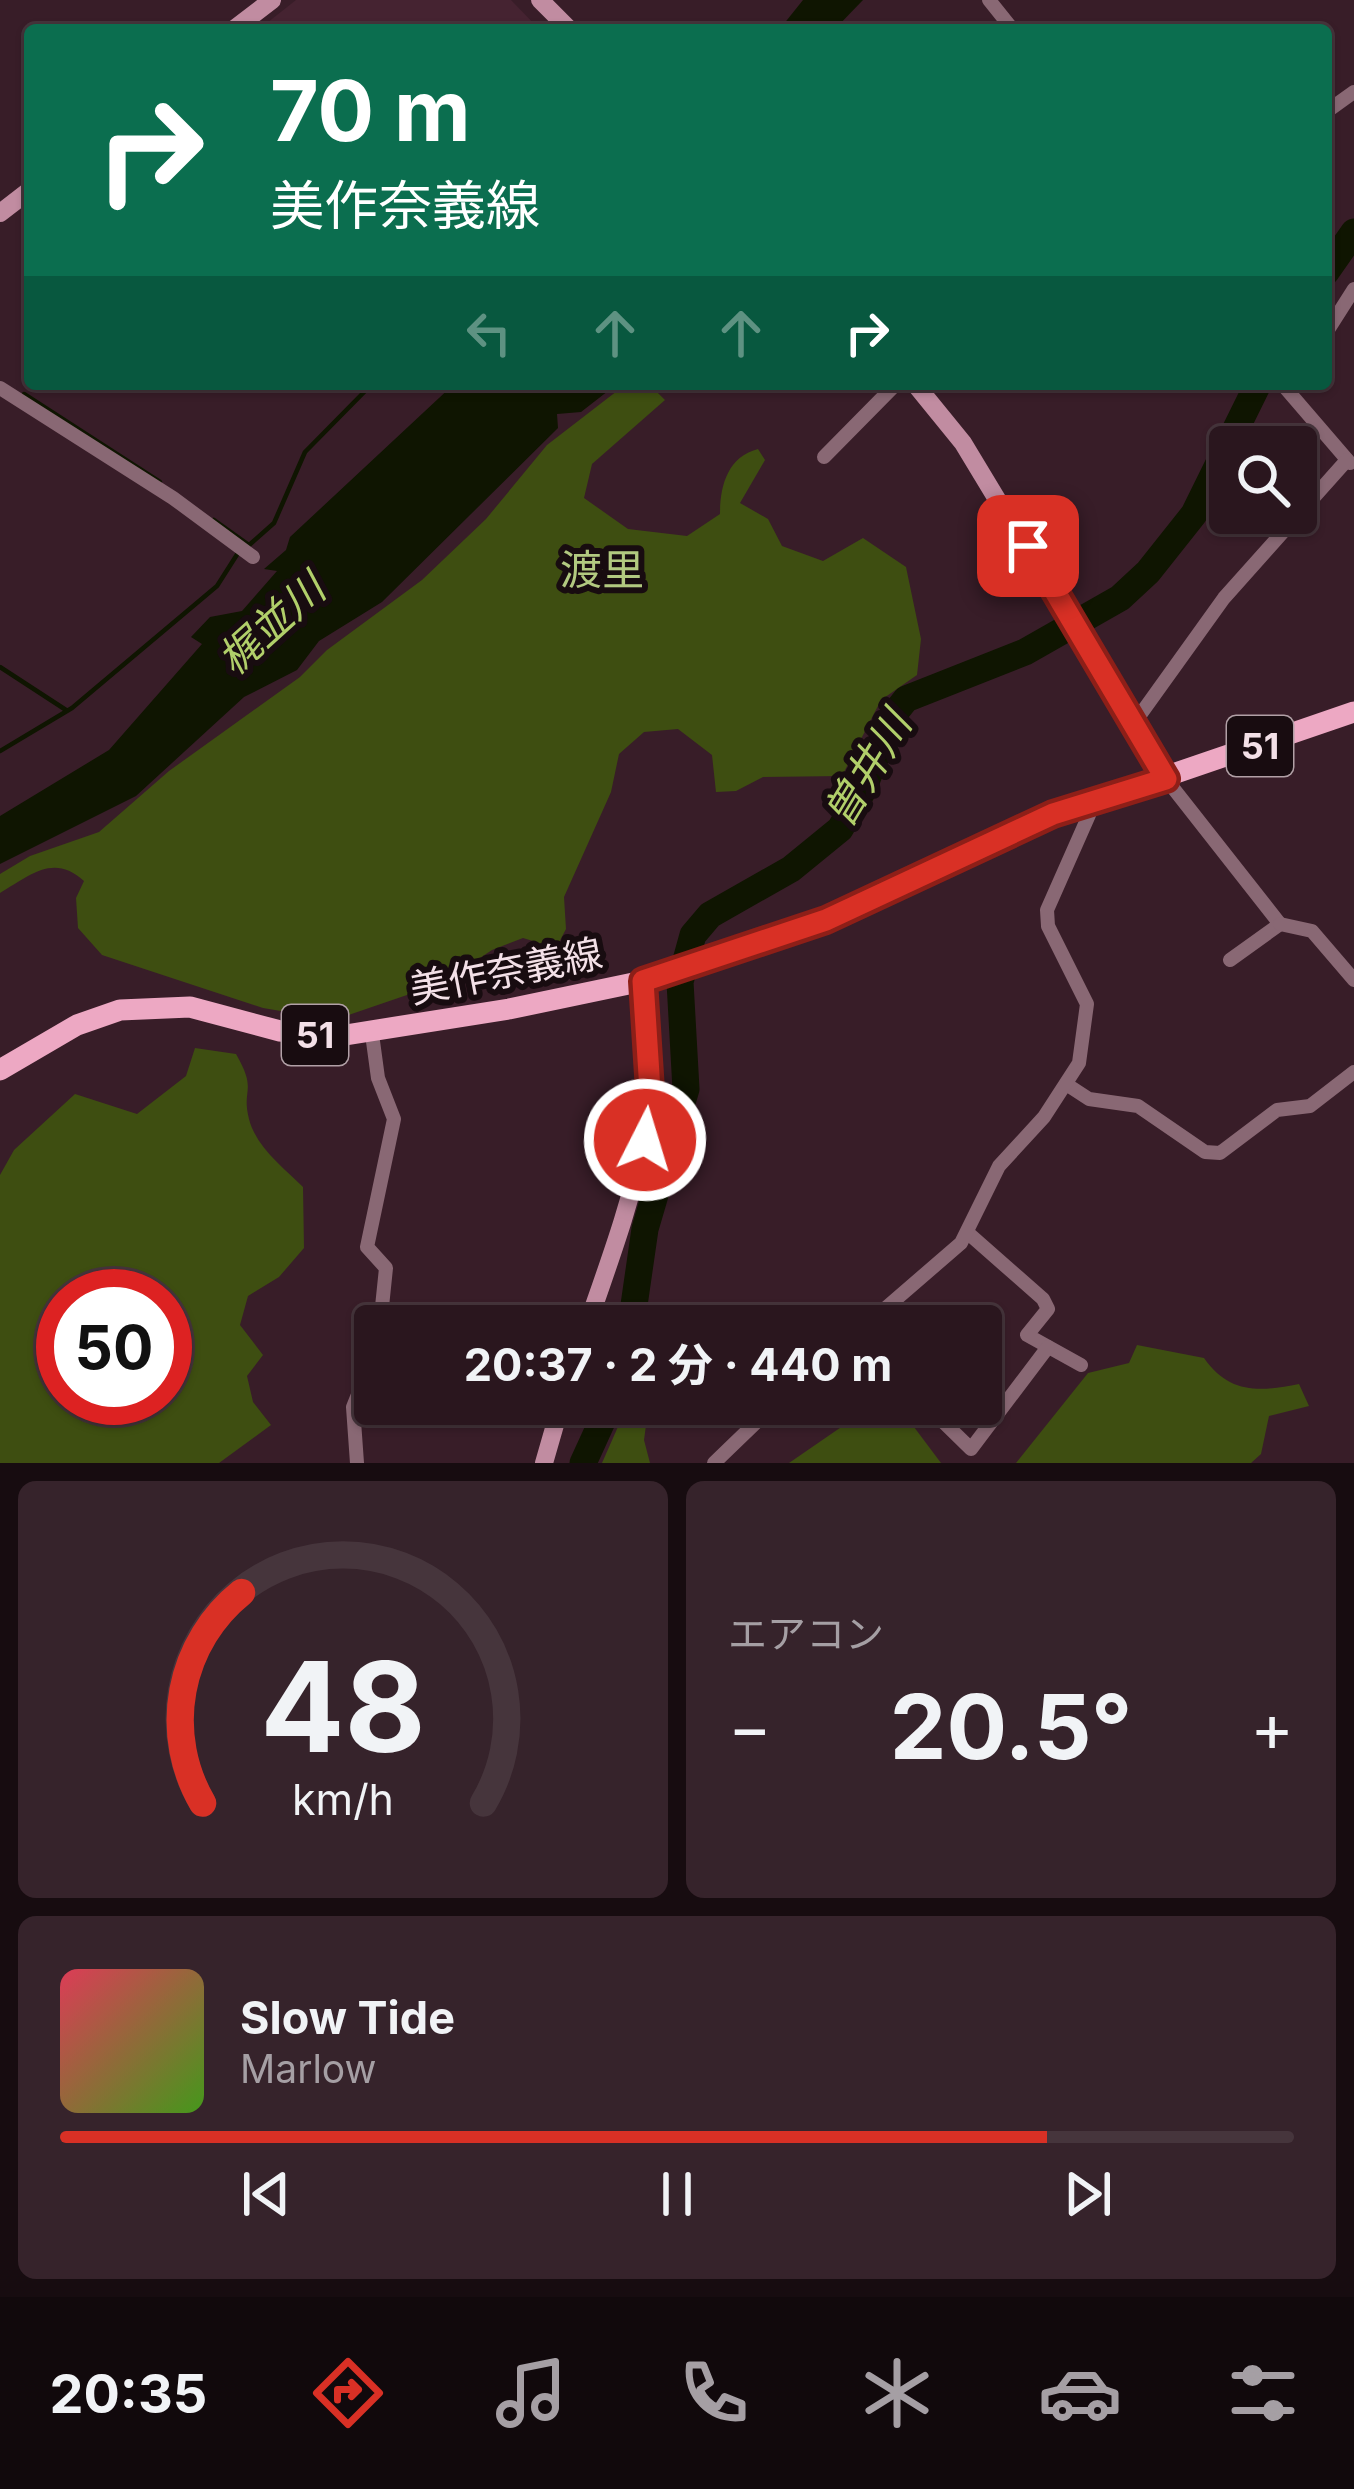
<!DOCTYPE html>
<html lang="ja">
<head>
<meta charset="utf-8">
<style>
  body { margin:0; font-family:Inter,"Noto Sans JP",sans-serif; background:#36232b; color:#f1f3f6; height:100vh; display:flex; flex-direction:column; font-size:45px; white-space:nowrap }
  * { box-sizing:border-box; margin:0 }
  p { font-size:39px; color:#a59fa4 }
  .icon { flex:none; width:66px; height:66px; fill:none; stroke:currentColor; stroke-width:2; stroke-linecap:round; stroke-linejoin:round }
  .map { position:relative; height:1463px; overflow:hidden }
  .panel { display:flex; flex-direction:column; gap:18px; padding:18px; background:#170c10; flex:1 }
  .panel>* { flex:none }
  .hud { position:absolute; left:24px; top:24px; width:1308px; height:366px; border-radius:12px; box-shadow:0 3px 9px #0004,0 0 0 3px #46353c; background:#0b6e4f; color:#fff; overflow:hidden }
  .tools { position:absolute; left:1209px; top:426px; display:grid; gap:24px }
  .tools a { display:grid; place-items:center; width:108px; height:108px; border-radius:12px; background:#2a161e; box-shadow:0 3px 9px #0004,0 0 0 3px #46353c; font-size:60px }
  .speed { position:absolute; left:36px; top:1269px; display:flex; gap:24px; font-size:60px; font-weight:700; text-align:center }
  .speed>* { display:grid; place-content:center; width:156px; height:156px; border-radius:50%; background:#2a161e; box-shadow:0 3px 9px #0004,0 0 0 3px #46353c; line-height:1 }
  .speed .limit { border:18px solid #d22; background:#fff; color:#111 }
  .pin { position:absolute; display:grid; place-items:center; width:102px; height:102px; color:#fff; margin:-51px; border-radius:24px; box-shadow:0 6px 18px #0006 }
  .me { position:absolute; width:132px; margin:-66px; rotate:5deg; stroke-linejoin:round; filter:drop-shadow(0 0 9px #0008) }
  .turn { display:flex; align-items:center; gap:42px; height:252px; padding:0 48px; font-size:54px }
  .turn .icon { width:156px; height:156px; stroke-width:2.5 }
  .turn b { display:block; font-size:84px; line-height:102px }
  .lanes { display:flex; align-items:center; height:114px; padding:0 48px; background:#0003; justify-content:center; gap:60px; direction:ltr }
  .lanes .off { opacity:.35 }
  .big { font-size:90px; font-weight:700; line-height:1.1 }
  .panel .tile { flex:1; display:flex; flex-direction:column; justify-content:center; gap:18px; min-width:0; padding:0 42px; border-radius:18px; background:#36232b }
  .panel .dial { align-items:center; gap:0 }
  .dial svg { height:312px; overflow:visible; fill:none; stroke:#46353c; stroke-width:7; stroke-linecap:round; text-anchor:middle }
  .dial text { fill:#f1f3f6; stroke:none }
  .song { display:flex; align-items:center; gap:36px }
  .cover { width:144px; height:144px; border-radius:18px; background:linear-gradient(135deg,hsl(350 70% 55%),hsl(100 70% 35%)) }
  .played { height:12px; border-radius:6px; background:linear-gradient(90deg,#d93025 80%,#46353c 80%) }
  .keys { display:flex; justify-content:space-around; direction:ltr }
  .heat { display:flex; justify-content:space-between; align-items:center; font-size:66px; direction:ltr }
  .panel .tiles { flex:1; display:grid; gap:18px; grid-template-columns:1fr 1fr }
  .tile:last-child { grid-column:span 2 }
  .trip { position:absolute; left:354px; top:1305px; width:648px; height:120px; border-radius:12px; background:#2a161e; box-shadow:0 3px 9px #0004,0 0 0 3px #46353c; font-weight:700; line-height:120px; text-align:center }
  .tab-bar { display:flex; height:192px; justify-content:space-around; align-items:center; background:#11090c; color:#a59fa4 }
  .tab-bar .icon { width:84px; height:84px }
  .tab-bar .current { color:#d93025 }
  .tab-bar b { font-size:54px; color:#f1f3f6 }
  .map>svg:first-child { display:block }
  .built { fill:#452331 }
  .green { fill:#3e4e11; fill-rule:evenodd }
  .water { fill:#0f1501 }
  .lines { fill:none; stroke-linecap:round; stroke-linejoin:round }
  .stream { stroke:#0f1501; stroke-width:4.5 }
  .river { stroke:#0f1501; stroke-width:27 }
  .street { stroke:#896874; stroke-width:14 }
  .secondary { stroke:#c18ca1; stroke-width:18 }
  .primary { stroke:#eda8c3; stroke-width:21 }
  .route-casing { stroke:#8d1f18; stroke-width:30 }
  .route { stroke:#d93025; stroke-width:21 }
  .labels { text-anchor:middle; stroke-width:12; stroke-linejoin:round; paint-order:stroke }
  .shield { fill:#180c10; stroke:#b1a0a6; stroke-width:3 }
  .shield-label { font-size:36px; font-weight:bold; fill:#f3e0e7 }
  .street-label { font-size:39px; fill:#f3e0e7; stroke:#180c10 }
  .neighbourhood-label { font-size:42px; fill:#b2c980; stroke:#180c10 }
  .water-label { font-size:42px; font-style:italic; fill:#b1cf6a; stroke:#180c10 }
</style>
</head>
<body>
<div class="map">
<svg width="1354" height="1463" viewBox="0 0 1354 1463">
  <rect width="100%" height="100%" fill="#381d28"/>
  <path class="built" d="M296,0H511L540,30H258Z"/>
  <g class="green">
    <path d="M617,391H656L665,400L592,464L584,498L628,529L687,536L720,514C720,487 727,457 758,449L765,460L740,503L768,519L782,546L823,561L863,538L906,567L921,639L917,675L881,700L842,776L763,777L736,791L716,792L712,755L678,729L644,732L619,754L611,792L564,897L566,929L556,948L523,938L492,950L442,983L334,1020L263,1008L102,955L78,928L76,898L84,881C54,853 30,875 0,893V874L30,856L99,832L169,771L300,677L327,650L422,580L486,519L547,445Z"/>
    <path d="M195,1048L236,1054C258,1092 241,1088 249,1119C256,1147 284,1168 303,1187L304,1248L279,1277L248,1296L240,1325L263,1355L247,1376L253,1402L271,1425L219,1463H0V1175L14,1150L75,1094L137,1114L186,1076ZM165,1296V1398H63V1296Z"/>
    <path d="M1137,1345L1204,1358C1229,1394 1260,1392 1299,1384L1309,1406L1269,1416L1261,1454L1251,1463H1016L1088,1373L1129,1363Z"/>
    <path d="M628,1404H649L644,1440L650,1463H602Z"/>
    <path d="M905,1415L941,1463H789L850,1421Z"/>
  </g>
  <g class="water">
    <path d="M803,0H863L834,30H779Z"/>
    <path d="M454,384H617L581,412L557,414L558,428L382,602L319,641L297,670L244,697L136,796L0,864V816L109,750L202,644L191,637L210,617L242,611L277,571L264,569L286,550L290,537Z"/>
  </g>
  <g class="lines">
    <g class="stream">
      <path d="M24,394L160,482"/>
      <path d="M214,520L249,545"/>
      <path d="M248,546L274,523L305,452L371,385"/>
      <path d="M0,667L66,710"/>
      <path d="M0,751L72,708L217,586L238,553"/>
    </g>
    <g class="river">
      <path d="M1326,272L1354,232"/>
      <path d="M631,1326L645,1229L686,1089L680,982L693,935L710,915L791,869L840,829L862,792L891,718L906,699L1025,652L1120,598L1148,572L1194,514L1258,384"/>
      <path d="M583,1463L610,1404"/>
    </g>
    <g class="street">
      <path d="M989,0L1013,30"/>
      <path d="M1326,112L1354,92"/>
      <path d="M1326,333L1354,289"/>
      <path d="M1282,384L1350,463"/>
      <path d="M0,388L173,498L253,557"/>
      <path d="M824,457L896,384"/>
      <path d="M1135,722L1224,598L1347,460"/>
      <path d="M1166,779L1280,924L1230,960"/>
      <path d="M1280,924L1312,931L1354,980"/>
      <path d="M372,1034L378,1078L394,1119L367,1247L386,1268L380,1326"/>
      <path d="M1066,1084L1089,1099L1138,1106L1205,1152L1220,1153L1277,1110L1310,1106L1354,1072"/>
      <path d="M968,1233L1043,1299L1048,1309L1027,1335L1081,1365"/>
      <path d="M865,1326L961,1243L999,1166L1044,1117L1079,1063L1087,1004L1048,926L1047,910L1089,815V803"/>
      <path d="M925,1404L971,1449L1048,1347"/>
      <path d="M357,1463L353,1407L375,1352"/>
      <path d="M714,1463L775,1404"/>
    </g>
    <g class="secondary">
      <path d="M540,0L570,30"/>
      <path d="M233,30L272,0"/>
      <path d="M0,213L30,190"/>
      <path d="M915,384L963,443L1166,779"/>
      <path d="M587,1326C632,1196 663,1121 643,981"/>
      <path d="M544,1463L561,1404"/>
    </g>
    <path class="primary" d="M0,1070L77,1025L120,1010L190,1007L280,1031L333,1037L509,1009L643,981L826,919L1053,815L1354,712"/>
  </g>
  <g class="lines">
    <g class="route-casing">
      <path id="route" d="M645,1140L651,1106L643,981L826,920L1053,814L1166,779L1028,546"/>
    </g>
    <use href="#route" class="route"/>
  </g>
  <g class="labels">
    <g class="shield">
      <rect x="1227" y="716" width="66" height="60" rx="9"/>
      <rect x="282" y="1005" width="66" height="60" rx="9"/>
    </g>
    <g class="shield-label">
      <text x="1260" y="759">51</text>
      <text x="315" y="1048">51</text>
    </g>
    <g class="street-label">
      <text transform="translate(506 971) rotate(-11)" y="14">美作奈義線</text>
    </g>
    <g class="neighbourhood-label">
      <text x="602" y="585">渡里</text>
    </g>
    <g class="water-label">
      <text transform="translate(271 624) rotate(-42)" y="15">梶並川</text>
      <text transform="translate(867 769) rotate(-59)" y="15">曽井川</text>
    </g>
  </g>
</svg>
<div class="tools">
<a><svg class="icon" aria-label="search" viewBox="0 0 24 24"><circle cx="10" cy="10" r="6"/><path d="M15 15l6 6"/></svg></a>
</div>
<div class="speed"><div class="limit">50</div></div>
<div class="pin" style="left:1028px;top:546px;background:#d93025"><svg class="icon" aria-label="arrive" viewBox="0 0 24 24"><path d="M6 21V4h12l-3 4 3 4H6"/></svg></div>
<svg class="me" style="left:645px;top:1140px" viewBox="-20 -20 40 40"><circle r="17" fill="#d93025" stroke="#fff" stroke-width="3"/><path d="M0-11L8 9 0 5-8 9z" fill="#fff"/></svg>
<div class="trip">20:37 · 2 分 · 440 m</div>
<div class="hud">
<div class="turn"><svg class="icon" aria-label="right" viewBox="0 0 24 24"><path d="M7 20v-9h11M14 6l5 5-5 5"/></svg><div><b>70 m</b>美作奈義線</div></div>
<div class="lanes"><svg class="icon off" aria-label="left" viewBox="0 0 24 24"><path d="M17 20v-9H6M10 6l-5 5 5 5"/></svg><svg class="icon off" aria-label="ahead" viewBox="0 0 24 24"><path d="M12 20V5M6 11l6-6 6 6"/></svg><svg class="icon off" aria-label="ahead" viewBox="0 0 24 24"><path d="M12 20V5M6 11l6-6 6 6"/></svg><svg class="icon" aria-label="right" viewBox="0 0 24 24"><path d="M7 20v-9h11M14 6l5 5-5 5"/></svg></div>
</div>
</div>
<section class="panel">
<div class="tiles">
<div class="tile dial"><svg viewBox="0 0 100 80">
<path d="M14 69A42 42 0 1 1 86 69"/>
<path d="M14 69A42 42 0 0 1 24 15" stroke="#d93025"/>
<text x="50" y="56" font-size="32" font-weight="700">48</text>
<text x="50" y="72" font-size="11">km/h</text>
</svg></div>
<div class="tile"><p>エアコン</p>
<div class="heat"><a>−</a><b class="big">20.5°</b><a>+</a></div>
</div>
<div class="tile">
<div class="song"><i class="cover"></i><div><b>Slow Tide</b><p>Marlow</p></div></div>
<div class="played"></div>
<div class="keys"><svg class="icon" aria-label="previous" viewBox="0 0 24 24"><path d="M18 5L8 12l10 7zM5 5v14"/></svg><svg class="icon" aria-label="pause" viewBox="0 0 24 24"><path d="M8 5v14M16 5v14"/></svg><svg class="icon" aria-label="next" viewBox="0 0 24 24"><path d="M6 5l10 7-10 7zM19 5v14"/></svg></div>
</div>
</div>
</section>
<nav class="tab-bar">
<b>20:35</b>
<svg class="icon current" aria-label="directions" viewBox="0 0 24 24"><path d="M12 3l9 9-9 9-9-9zM9 14v-3h6M13 9l2 2-2 2"/></svg>
<svg class="icon" aria-label="music" viewBox="0 0 24 24"><path d="M9 18V5l10-2v13"/><circle cx="6" cy="18" r="3"/><circle cx="16" cy="16" r="3"/></svg>
<svg class="icon" aria-label="phone" viewBox="0 0 24 24"><path d="M5 4h4l2 5-3 2q2 4 5 5l2-3 5 2v4C11 20 4 13 5 4z"/></svg>
<svg class="icon" aria-label="climate" viewBox="0 0 24 24"><path d="M12 3v18M4 7l16 10M4 17L20 7"/></svg>
<svg class="icon" aria-label="car" viewBox="0 0 24 24"><path d="M5 17H2v-5l4-1 3-4h7l3 4 3 1v5h-3M9 17h6M6 11h13"/><circle cx="7" cy="17" r="2"/><circle cx="17" cy="17" r="2"/></svg>
<svg class="icon" aria-label="filters" viewBox="0 0 24 24"><path d="M4 7h16M4 17h16"/><circle cx="9" cy="7" r="2"/><circle cx="15" cy="17" r="2"/></svg>
</nav>
</body>
</html>
